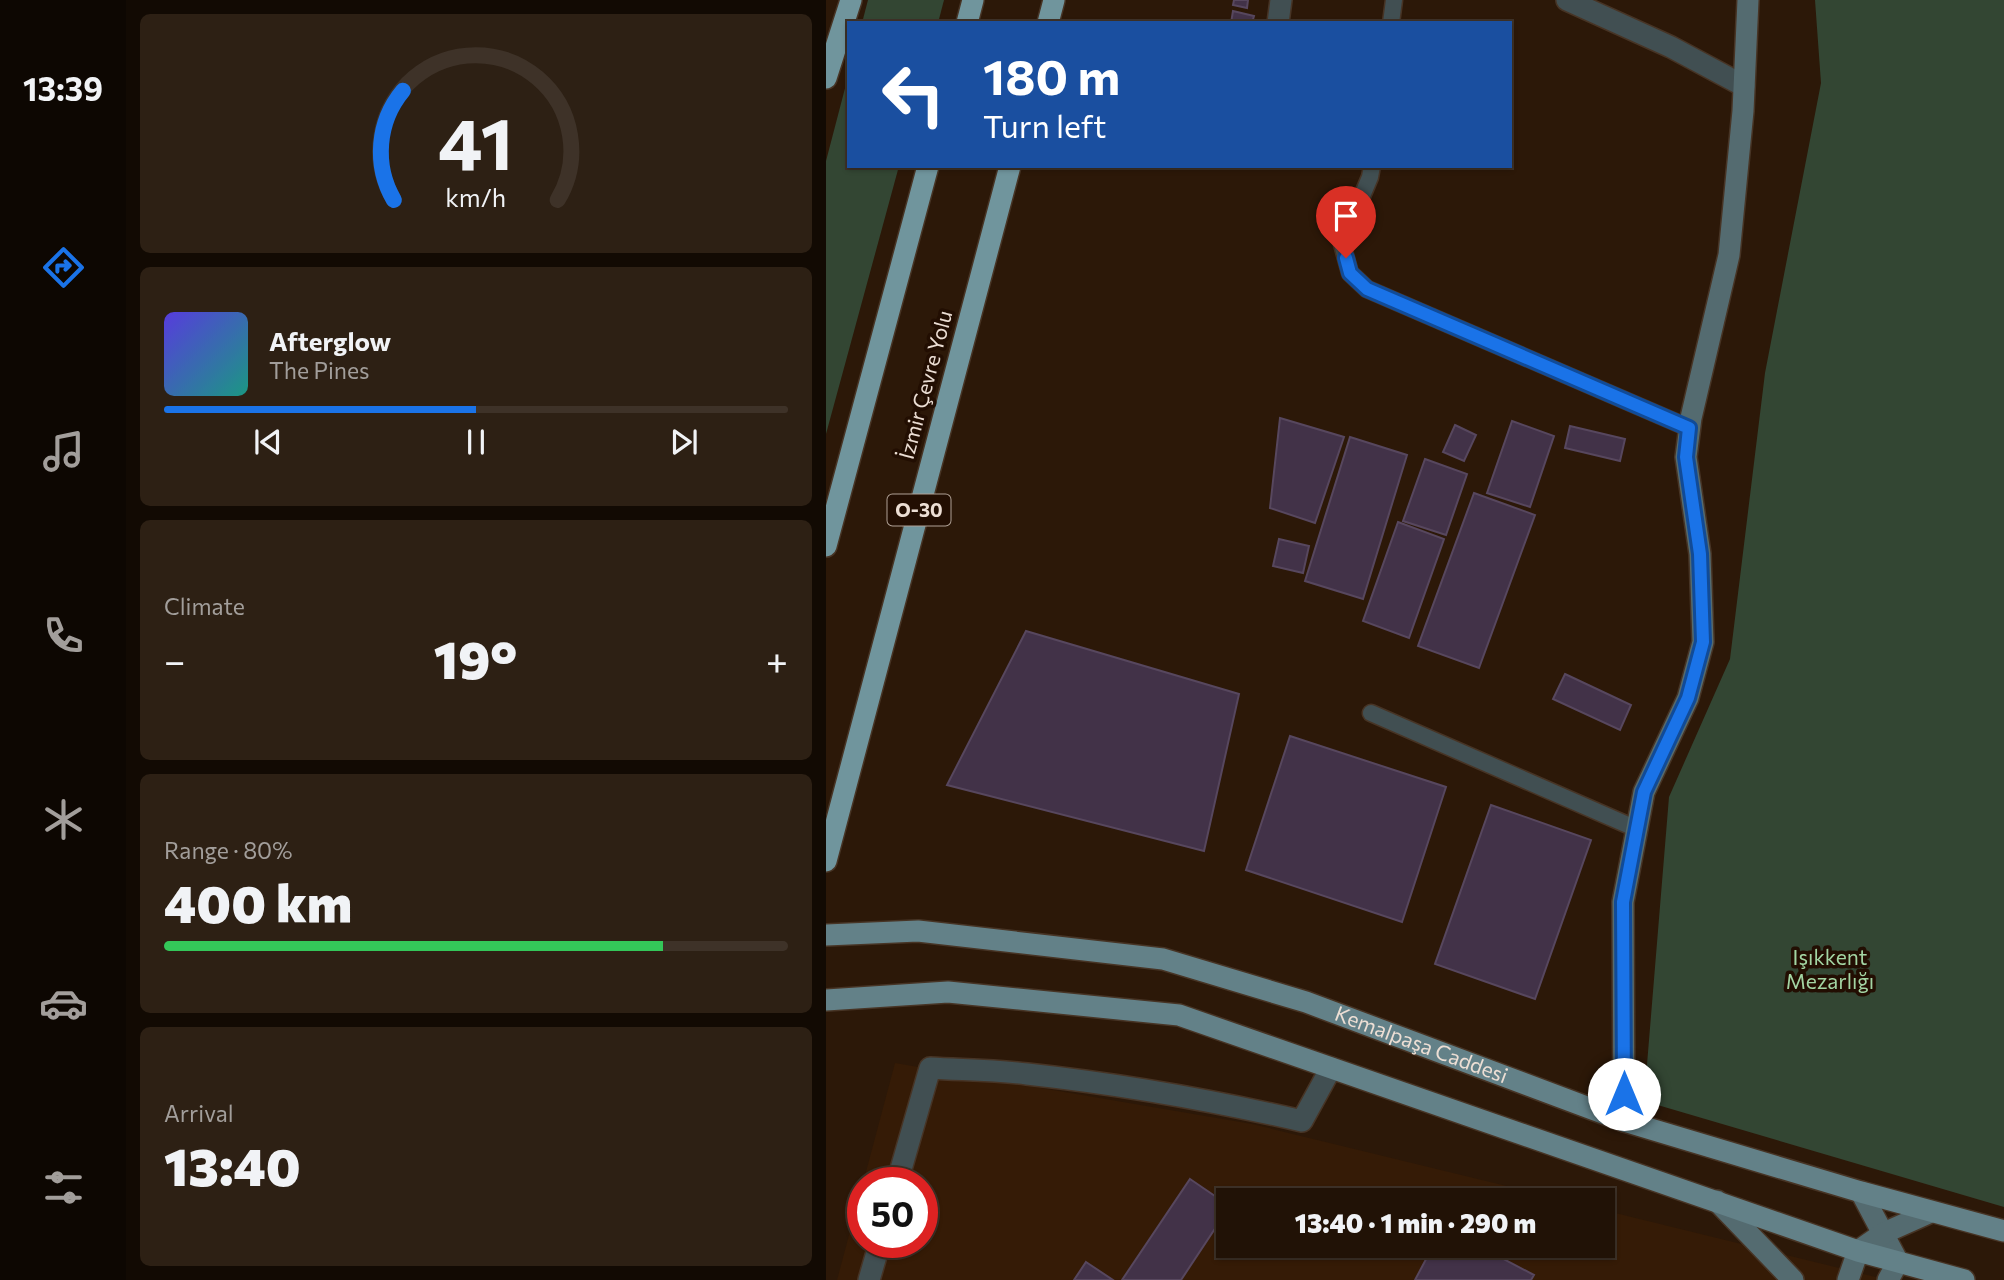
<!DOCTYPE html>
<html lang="en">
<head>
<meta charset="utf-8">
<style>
  body { margin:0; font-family:Commissioner,sans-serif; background:#2d2014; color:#f1f3f6; height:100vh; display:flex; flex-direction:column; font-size:26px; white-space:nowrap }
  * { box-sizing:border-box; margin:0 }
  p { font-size:23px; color:#a29e9b }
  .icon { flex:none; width:38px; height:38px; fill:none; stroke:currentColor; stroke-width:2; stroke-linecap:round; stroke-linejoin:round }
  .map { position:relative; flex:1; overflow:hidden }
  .panel { display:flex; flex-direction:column; gap:14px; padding:14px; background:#120a03; width:700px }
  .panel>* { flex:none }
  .hud { position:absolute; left:21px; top:21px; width:665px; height:147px; border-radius:0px; box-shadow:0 2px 5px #0004,0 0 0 2px #3e3228; background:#1a4fa0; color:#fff; overflow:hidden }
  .speed { position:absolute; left:21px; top:1167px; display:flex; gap:14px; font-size:35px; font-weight:700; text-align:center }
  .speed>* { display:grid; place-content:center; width:91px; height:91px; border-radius:50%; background:#211206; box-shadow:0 2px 5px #0004,0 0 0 2px #3e3228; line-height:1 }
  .speed .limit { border:10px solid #d22; background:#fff; color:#111 }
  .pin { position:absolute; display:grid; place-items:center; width:60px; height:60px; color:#fff; margin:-72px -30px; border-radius:50% 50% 50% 0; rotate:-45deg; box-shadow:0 0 7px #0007 }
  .pin .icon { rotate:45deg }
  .me { position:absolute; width:77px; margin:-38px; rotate:0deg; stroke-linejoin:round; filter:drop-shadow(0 0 5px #0008) }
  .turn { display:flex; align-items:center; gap:24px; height:147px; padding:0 21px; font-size:32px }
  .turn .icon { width:91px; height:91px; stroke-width:2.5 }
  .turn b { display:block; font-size:49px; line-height:60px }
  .big { font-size:52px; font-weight:800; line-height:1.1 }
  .panel .tile { flex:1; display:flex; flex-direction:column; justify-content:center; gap:10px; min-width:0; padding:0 24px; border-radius:10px; background:#2d2014 }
  .panel .dial { align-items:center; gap:0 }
  .dial svg { height:182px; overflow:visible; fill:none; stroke:#3e3228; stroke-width:7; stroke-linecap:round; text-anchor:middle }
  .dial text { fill:#f1f3f6; stroke:none }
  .song { display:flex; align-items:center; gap:21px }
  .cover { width:84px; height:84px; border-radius:10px; background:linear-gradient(135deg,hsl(250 70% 55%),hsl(170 70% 35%)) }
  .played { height:7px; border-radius:4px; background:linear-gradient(90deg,#1a73e8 50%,#3e3228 50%) }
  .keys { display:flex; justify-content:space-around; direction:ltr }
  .heat { display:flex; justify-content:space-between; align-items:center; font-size:38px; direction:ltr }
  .charge { height:10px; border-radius:5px; background:linear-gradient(90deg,#34c759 80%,#3e3228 0) }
  .trip { position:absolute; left:390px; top:1188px; width:399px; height:70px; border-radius:0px; background:#211206; box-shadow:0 2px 5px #0004,0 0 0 2px #3e3228; font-weight:800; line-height:70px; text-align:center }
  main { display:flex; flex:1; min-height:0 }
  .tabs { display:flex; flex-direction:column; width:126px; justify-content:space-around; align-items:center; background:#0d0702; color:#a29e9b }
  .tabs .icon { width:49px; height:49px }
  .tabs .selected { color:#1a73e8 }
  .tabs b { font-size:32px; color:#f1f3f6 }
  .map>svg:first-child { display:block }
  .built { fill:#351b06 }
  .green { fill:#334633 }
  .building { fill:#423248; stroke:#57475e; stroke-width:2 }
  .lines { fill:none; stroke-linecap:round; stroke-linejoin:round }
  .lane-casing { stroke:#473425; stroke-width:19 }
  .street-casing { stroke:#473425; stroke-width:24 }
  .secondary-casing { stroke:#473425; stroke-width:24 }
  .primary-casing { stroke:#473425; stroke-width:24 }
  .highway-casing { stroke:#473425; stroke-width:24 }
  .lane { stroke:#414f52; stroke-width:16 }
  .street { stroke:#414f52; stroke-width:21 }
  .secondary { stroke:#546b70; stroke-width:21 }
  .primary { stroke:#638188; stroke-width:21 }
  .highway { stroke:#70959d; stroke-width:21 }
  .route-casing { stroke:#114b97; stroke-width:18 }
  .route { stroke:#1a73e8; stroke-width:12 }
  .labels { text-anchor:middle; stroke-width:7; stroke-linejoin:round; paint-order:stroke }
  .shield { fill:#220e02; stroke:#afa095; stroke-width:2 }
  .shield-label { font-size:19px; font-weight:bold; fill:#ecded4 }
  .street-label { font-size:21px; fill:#ecded4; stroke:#220e02 }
  .park-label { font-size:21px; fill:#a3d5a3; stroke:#220e02 }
</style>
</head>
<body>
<main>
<nav class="tabs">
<b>13:39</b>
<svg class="icon selected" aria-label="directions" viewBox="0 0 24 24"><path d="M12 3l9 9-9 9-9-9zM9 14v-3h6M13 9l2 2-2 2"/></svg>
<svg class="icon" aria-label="music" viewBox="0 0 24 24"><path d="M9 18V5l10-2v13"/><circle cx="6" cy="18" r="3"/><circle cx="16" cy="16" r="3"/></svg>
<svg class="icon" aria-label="phone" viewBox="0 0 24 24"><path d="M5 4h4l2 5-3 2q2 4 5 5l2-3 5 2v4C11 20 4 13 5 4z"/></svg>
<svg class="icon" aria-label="climate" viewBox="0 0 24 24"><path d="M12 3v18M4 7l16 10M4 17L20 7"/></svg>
<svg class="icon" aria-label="car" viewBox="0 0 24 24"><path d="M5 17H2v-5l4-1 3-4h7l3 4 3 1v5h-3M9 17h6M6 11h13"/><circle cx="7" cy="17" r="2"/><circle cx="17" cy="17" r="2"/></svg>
<svg class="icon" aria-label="filters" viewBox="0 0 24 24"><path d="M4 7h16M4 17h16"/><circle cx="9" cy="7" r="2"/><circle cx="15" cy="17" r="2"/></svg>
</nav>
<section class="panel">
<div class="tile dial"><svg viewBox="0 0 100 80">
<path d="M14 69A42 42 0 1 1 86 69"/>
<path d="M14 69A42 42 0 0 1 18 21" stroke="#1a73e8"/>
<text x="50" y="56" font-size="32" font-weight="700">41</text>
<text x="50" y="72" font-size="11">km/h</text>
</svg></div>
<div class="tile">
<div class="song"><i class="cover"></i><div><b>Afterglow</b><p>The Pines</p></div></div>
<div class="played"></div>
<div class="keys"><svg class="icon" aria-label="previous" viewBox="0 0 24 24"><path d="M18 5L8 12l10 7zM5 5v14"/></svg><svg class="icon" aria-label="pause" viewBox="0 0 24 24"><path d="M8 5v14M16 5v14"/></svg><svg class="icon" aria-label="next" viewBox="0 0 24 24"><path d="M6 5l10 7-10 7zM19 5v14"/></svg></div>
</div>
<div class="tile"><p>Climate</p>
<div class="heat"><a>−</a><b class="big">19°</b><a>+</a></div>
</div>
<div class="tile"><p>Range · 80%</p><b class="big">400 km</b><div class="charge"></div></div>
<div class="tile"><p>Arrival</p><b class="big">13:40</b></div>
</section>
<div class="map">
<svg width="1178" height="1280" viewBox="0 0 1178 1280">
  <rect width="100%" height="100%" fill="#2c1808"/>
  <path class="built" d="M69,1063L426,1124L738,1200H402V1246H777V1210L1062,1280H11L37,1183V1242H96V1183H37Z"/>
  <g class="green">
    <path d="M42,0H118L112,23H36Z"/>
    <path d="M989,0H1178V1207L818,1101L843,797L904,659L939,373L995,83Z"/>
    <path d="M23,73V166H73L0,434V161Z"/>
  </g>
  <g class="building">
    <path d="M408,0H422L421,8L407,5Z"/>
    <path d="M407,11L428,16L426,23H405Z"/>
    <path d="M454,418L518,437L489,523L444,508Z"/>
    <path d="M686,421L728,436L704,507L661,493Z"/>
    <path d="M629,425L650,435L638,461L617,452Z"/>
    <path d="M744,426L799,439L794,461L739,448Z"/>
    <path d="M524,437L581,455L537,599L479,581Z"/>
    <path d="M599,459L641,474L620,535L577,521Z"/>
    <path d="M648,493L709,515L653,668L592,646Z"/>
    <path d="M572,522L618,539L583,638L537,621Z"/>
    <path d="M453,539L483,546L477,573L447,566Z"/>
    <path d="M200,631L413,694L378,851L121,785Z"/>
    <path d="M739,674L805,705L794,730L727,699Z"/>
    <path d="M464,736L620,787L576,922L420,870Z"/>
    <path d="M665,805L765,840L709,999L609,964Z"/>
    <path d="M364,1179L402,1205V1209L355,1280H296Z"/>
    <path d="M607,1246H653L708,1275L705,1280H589Z"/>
    <path d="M260,1262L287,1280H248Z"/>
  </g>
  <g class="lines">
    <g class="lane-casing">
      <g id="lane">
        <path d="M565,23L568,0"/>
        <path d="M546,166L544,177L516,244L524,273L541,289L863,428"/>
        <path d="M545,713L811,829"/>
      </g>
    </g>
    <g class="street-casing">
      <g id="street">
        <path d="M741,0L845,47L918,86"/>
        <path d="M452,23L455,0"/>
        <path d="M71,1183L104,1068C136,1070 169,1070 201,1074C293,1084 385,1100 476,1121L505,1068"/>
        <path d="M43,1280L54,1242"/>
      </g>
    </g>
    <g class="secondary-casing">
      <g id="secondary">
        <path d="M798,1121L797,902L818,792L862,698L877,642L874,554L860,457L865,418L903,255L917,111L922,0"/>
        <path d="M1035,1192L1072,1262L1062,1280"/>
        <path d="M891,1201L967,1280"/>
        <path d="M1022,1280L1032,1251L1058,1233L1105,1212"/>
      </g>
    </g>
    <g class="primary-casing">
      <g id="primary">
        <path id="s1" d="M0,935L92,931L337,959L480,1002L798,1121L1035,1192L1178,1231"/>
        <path d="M0,1000L122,992L353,1015L1032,1251L1138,1280"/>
      </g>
    </g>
    <g class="highway-casing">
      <g id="highway">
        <path d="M141,23L147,0"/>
        <path d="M222,23L228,0"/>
        <path d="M0,78L25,0"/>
        <path d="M0,546L102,166"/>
        <path d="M0,861L184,166"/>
      </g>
    </g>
    <use href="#lane" class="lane"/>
    <use href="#street" class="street"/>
    <use href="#secondary" class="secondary"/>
    <use href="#primary" class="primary"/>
    <use href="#highway" class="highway"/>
  </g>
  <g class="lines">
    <g class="route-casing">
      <path id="route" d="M520,258L524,273L541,289L863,428L860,457L874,554L877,642L862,698L818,792L797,902L798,1094"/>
    </g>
    <use href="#route" class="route"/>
  </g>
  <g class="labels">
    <rect class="shield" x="61.5" y="494.5" width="63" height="31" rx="5"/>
    <g class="shield-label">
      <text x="93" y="517">O-30</text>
    </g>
    <g class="street-label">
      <text transform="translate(100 385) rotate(-75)" y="7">İzmir Çevre Yolu</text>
      <text dy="7" stroke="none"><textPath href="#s1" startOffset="611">Kemalpaşa Caddesi</textPath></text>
    </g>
    <g class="park-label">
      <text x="1004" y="965">Işıkkent<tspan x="1004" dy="24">Mezarlığı</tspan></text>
    </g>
  </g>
</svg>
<div class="speed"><div class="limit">50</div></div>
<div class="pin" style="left:520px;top:258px;background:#d93025"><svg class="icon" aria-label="arrive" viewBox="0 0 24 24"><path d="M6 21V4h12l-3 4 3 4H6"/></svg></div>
<svg class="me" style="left:798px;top:1094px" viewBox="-20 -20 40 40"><circle r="19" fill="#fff"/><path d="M0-13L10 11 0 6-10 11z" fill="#1a73e8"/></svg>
<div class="trip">13:40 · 1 min · 290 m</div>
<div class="hud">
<div class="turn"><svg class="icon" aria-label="left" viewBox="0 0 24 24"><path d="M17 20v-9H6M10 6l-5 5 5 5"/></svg><div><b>180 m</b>Turn left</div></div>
</div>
</div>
</main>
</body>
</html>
